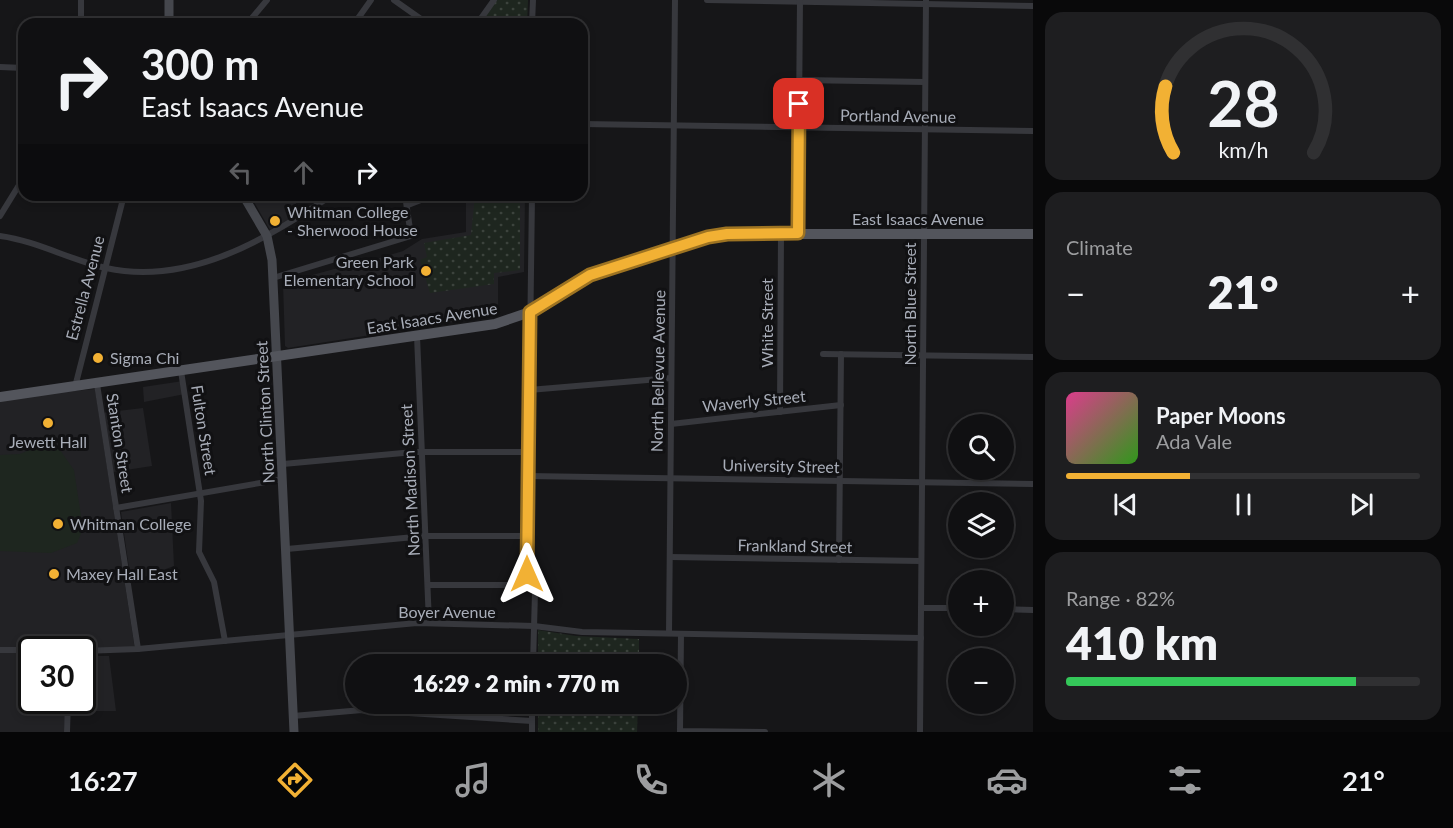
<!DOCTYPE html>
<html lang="en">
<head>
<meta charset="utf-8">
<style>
  body { margin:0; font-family:Lato,sans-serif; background:#1e1e20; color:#f1f3f6; height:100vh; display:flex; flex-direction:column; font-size:22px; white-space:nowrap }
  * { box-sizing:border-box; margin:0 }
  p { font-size:20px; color:#9c9d9f }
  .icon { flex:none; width:33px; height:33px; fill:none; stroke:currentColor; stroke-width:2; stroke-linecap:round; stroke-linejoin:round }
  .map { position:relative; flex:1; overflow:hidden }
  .side { display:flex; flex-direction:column; gap:12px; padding:12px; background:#09090a; width:420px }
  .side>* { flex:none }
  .hud { position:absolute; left:18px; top:18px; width:570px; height:183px; border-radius:18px; box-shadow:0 3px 9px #0003,0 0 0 2px #303032; background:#101012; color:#f1f3f6; overflow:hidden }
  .buttons { position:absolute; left:948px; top:414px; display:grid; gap:12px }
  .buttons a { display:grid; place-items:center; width:66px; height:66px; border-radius:50%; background:#101012; box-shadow:0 3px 9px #0003,0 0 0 2px #303032; font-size:30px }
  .speed { position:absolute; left:18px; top:636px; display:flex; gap:12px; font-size:30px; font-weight:700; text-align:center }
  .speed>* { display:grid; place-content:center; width:78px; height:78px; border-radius:50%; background:#101012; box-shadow:0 3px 9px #0003,0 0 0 2px #303032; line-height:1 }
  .speed .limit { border:3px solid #111; border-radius:9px; background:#fff; color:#111 }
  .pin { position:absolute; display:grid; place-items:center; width:51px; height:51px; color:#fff; margin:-26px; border-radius:12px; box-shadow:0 3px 9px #0006 }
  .me { position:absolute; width:66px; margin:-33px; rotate:0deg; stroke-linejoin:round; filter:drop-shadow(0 0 4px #0008) }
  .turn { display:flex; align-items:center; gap:21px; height:126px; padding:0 24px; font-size:27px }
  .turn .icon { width:78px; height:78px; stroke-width:2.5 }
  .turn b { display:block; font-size:42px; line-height:51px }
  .lanes { display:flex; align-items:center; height:57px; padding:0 24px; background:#0003; justify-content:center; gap:30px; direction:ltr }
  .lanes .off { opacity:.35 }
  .big { font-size:45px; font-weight:800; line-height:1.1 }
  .side .tile { flex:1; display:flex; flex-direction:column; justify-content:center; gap:9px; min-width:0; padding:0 21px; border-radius:18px; background:#1e1e20 }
  .side .dial { align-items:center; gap:0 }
  .dial svg { height:156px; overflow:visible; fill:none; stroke:#303032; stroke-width:7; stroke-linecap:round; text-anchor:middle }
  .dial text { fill:#f1f3f6; stroke:none }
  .song { display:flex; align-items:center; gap:18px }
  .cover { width:72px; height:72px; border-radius:9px; background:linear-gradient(135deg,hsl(330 70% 55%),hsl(110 70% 35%)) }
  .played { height:6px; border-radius:3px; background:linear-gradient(90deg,#f2b134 35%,#303032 35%) }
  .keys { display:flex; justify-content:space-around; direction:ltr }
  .heat { display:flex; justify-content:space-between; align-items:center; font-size:33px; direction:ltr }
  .charge { height:9px; border-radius:4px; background:linear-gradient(90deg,#34c759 82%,#303032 0) }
  .trip { position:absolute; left:345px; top:654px; width:342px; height:60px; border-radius:30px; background:#101012; box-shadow:0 3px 9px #0003,0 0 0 2px #303032; font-weight:800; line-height:60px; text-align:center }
  .menu { display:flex; height:96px; justify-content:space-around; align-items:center; background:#060607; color:#9c9d9f }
  .menu .icon { width:42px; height:42px }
  .menu .active { color:#f2b134 }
  .menu b { font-size:27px; color:#f1f3f6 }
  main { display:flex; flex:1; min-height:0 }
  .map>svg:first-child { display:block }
  .built { fill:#222225 }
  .grass { fill:#1e261f }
  .park { fill:url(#park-dots) }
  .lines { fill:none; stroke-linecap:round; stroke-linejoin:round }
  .street { stroke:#37383d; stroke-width:6 }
  .secondary { stroke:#45474d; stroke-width:9 }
  .primary { stroke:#53555c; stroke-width:10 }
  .route-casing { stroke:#9d7322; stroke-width:15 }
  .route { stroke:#f2b134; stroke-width:10 }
  .poi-dot { fill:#f2b134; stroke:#111113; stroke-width:2 }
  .labels { text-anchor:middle; stroke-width:6; stroke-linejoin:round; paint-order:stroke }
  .street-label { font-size:16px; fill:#a8adb8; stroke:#111113 }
  .poi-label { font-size:16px; fill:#a8adb8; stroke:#111113; text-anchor:start }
</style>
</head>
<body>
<main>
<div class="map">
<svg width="1033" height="732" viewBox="0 0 1033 732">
  <defs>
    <pattern id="park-dots" width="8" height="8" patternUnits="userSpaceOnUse" patternTransform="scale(1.5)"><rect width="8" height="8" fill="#1e261f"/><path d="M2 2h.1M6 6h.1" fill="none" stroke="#3c433d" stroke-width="1.8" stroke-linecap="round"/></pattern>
  </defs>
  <rect width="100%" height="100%" fill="#161618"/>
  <g class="built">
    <path d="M250,195H290L302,212L270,230Z"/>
    <path d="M466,195H525L524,272L498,277V315L288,348L285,346L283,283L338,268L343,269L403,251L422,239L466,232Z"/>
    <path d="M183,381L185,394L144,402L143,387Z"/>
    <path d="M95,389L135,650H32V700L66,701L64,732H0V398Z"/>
    <path d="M143,408L152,466L113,472L101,413Z"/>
    <path d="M171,503L174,566L131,582L121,512Z"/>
    <path d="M83,656H109L116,711H71V701L82,700Z"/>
  </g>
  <path class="grass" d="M46,443L60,450L74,470L83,529L77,543L51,553L0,551V455L20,454Z"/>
  <g class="park">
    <path d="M494,0H528L527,24H477Z"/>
    <path d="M475,195H520V270L494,273V284L430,293L420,260L427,257L424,243L471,235Z"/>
    <path d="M538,630L576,636L639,639V664H538Z"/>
    <path d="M538,704H638L637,732H538Z"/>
  </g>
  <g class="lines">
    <g class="street">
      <path d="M394,0L428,24"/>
      <path d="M707,0L1033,6"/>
      <path d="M81,24V0"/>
      <path d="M247,24L267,0"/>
      <path d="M354,24L371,0"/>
      <path d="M477,24L494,0"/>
      <path d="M532,24L533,0"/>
      <path d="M0,67L24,68"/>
      <path d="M800,80L925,82"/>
      <path d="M582,124L1033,131"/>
      <path d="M532,195L527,574L535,592L533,664"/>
      <path d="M408,205L434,195"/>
      <path d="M0,216L24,177"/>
      <path d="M798,233L800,0"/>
      <path d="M0,236C37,241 70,260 106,268C188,286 266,240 332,195"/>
      <path d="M273,278L411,236L405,195"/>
      <path d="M417,336L429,623"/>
      <path d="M823,354L1033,357"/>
      <path d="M181,371L201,501L199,552L214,582L225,641"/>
      <path d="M97,384L138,649"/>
      <path d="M75,387L124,195"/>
      <path d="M529,390L671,378"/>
      <path d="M780,412L781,233"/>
      <path d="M671,424L841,405"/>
      <path d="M283,464L414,452H528"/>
      <path d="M528,476L1033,484"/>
      <path d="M116,508L283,479"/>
      <path d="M287,549L425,536H527"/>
      <path d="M670,557L921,561"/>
      <path d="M839,560L841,354"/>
      <path d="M428,585H532"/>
      <path d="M921,608H958"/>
      <path d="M1004,609L1033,610"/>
      <path d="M669,633L675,0"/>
      <path d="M681,634L680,731L765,732"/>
      <path d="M0,650H32"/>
      <path d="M82,651L138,649L417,623L534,626L582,632L921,638"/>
      <path d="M293,716L362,710L532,721"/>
      <path d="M67,732L68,700"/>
      <path d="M532,732V704"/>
      <path d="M920,732L926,0"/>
    </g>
    <g class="secondary">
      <path d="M169,24V0"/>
      <path d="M243,195L267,236L272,260L294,732"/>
    </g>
    <path class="primary" d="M0,397L495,324L530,312L590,275L720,234H1033"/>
  </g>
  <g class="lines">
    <g class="route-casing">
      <path id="route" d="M527,574L530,312L590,275L708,237L727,234L798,233L799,104"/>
    </g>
    <use href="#route" class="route"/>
  </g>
  <g class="poi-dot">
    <circle cx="275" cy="221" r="6"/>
    <circle cx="426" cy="271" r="6"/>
    <circle cx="98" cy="358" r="6"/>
    <circle cx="48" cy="423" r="6"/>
    <circle cx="58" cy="524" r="6"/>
    <circle cx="54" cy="574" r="6"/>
  </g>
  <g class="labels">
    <g class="street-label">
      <text transform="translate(898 116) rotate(1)" y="6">Portland Avenue</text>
      <text x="918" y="225">East Isaacs Avenue</text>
      <text transform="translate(85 288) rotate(-75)" y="6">Estrella Avenue</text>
      <text transform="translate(910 304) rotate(-90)" y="6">North Blue Street</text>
      <text transform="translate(432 318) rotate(-9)" y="6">East Isaacs Avenue</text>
      <text transform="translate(767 323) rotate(-90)" y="6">White Street</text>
      <text transform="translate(658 371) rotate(-89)" y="6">North Bellevue Avenue</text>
      <text transform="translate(754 401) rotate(-6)" y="6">Waverly Street</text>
      <text transform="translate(265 412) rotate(-93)" y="6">North Clinton Street</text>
      <text transform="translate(204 430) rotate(81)" y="6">Fulton Street</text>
      <text transform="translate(120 443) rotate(81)" y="6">Stanton Street</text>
      <text transform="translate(781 466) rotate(1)" y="6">University Street</text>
      <text transform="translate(410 480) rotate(-93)" y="6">North Madison Street</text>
      <text transform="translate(795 546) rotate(1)" y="6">Frankland Street</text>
      <text x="447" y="618">Boyer Avenue</text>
    </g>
    <g class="poi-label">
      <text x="287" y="218">Whitman College<tspan x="287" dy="18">- Sherwood House</tspan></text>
      <text x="414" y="268" text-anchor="end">Green Park<tspan x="414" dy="18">Elementary School</tspan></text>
      <text x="110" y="364">Sigma Chi</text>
      <text x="48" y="448" text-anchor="middle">Jewett Hall</text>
      <text x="70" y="530">Whitman College</text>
      <text x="66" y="580">Maxey Hall East</text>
    </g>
  </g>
</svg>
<div class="buttons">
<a><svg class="icon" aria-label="search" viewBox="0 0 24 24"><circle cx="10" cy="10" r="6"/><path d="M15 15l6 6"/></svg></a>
<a><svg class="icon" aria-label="layers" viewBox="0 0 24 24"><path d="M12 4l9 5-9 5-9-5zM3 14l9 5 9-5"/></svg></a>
<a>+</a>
<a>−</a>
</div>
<div class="speed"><div class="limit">30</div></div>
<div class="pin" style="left:799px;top:104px;background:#d93025"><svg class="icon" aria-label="arrive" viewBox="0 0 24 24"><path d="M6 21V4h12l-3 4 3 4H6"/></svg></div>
<svg class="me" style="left:527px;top:574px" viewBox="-20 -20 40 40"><path d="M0-17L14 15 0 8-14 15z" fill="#f2b134" stroke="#fff" stroke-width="4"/></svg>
<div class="trip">16:29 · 2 min · 770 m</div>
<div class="hud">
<div class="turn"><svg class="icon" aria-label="right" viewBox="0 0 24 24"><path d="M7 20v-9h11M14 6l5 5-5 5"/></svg><div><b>300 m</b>East Isaacs Avenue</div></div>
<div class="lanes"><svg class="icon off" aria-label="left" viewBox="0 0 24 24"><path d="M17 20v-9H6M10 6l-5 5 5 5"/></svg><svg class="icon off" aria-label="ahead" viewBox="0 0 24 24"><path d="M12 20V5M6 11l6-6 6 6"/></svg><svg class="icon" aria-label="right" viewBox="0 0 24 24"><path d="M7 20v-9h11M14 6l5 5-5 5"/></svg></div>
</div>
</div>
<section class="side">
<div class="tile dial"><svg viewBox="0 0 100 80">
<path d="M14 69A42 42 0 1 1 86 69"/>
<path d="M14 69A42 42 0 0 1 10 35" stroke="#f2b134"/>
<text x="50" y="56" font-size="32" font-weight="700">28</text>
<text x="50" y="72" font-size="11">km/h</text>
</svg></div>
<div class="tile"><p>Climate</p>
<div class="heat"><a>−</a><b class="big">21°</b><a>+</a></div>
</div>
<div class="tile">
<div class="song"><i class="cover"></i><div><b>Paper Moons</b><p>Ada Vale</p></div></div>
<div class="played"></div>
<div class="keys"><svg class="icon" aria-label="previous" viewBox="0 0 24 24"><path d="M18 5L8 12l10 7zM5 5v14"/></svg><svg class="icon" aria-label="pause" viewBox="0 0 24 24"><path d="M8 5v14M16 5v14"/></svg><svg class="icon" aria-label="next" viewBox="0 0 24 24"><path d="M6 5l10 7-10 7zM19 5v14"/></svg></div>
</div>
<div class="tile"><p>Range · 82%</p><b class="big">410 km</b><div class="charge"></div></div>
</section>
</main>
<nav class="menu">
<b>16:27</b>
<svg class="icon active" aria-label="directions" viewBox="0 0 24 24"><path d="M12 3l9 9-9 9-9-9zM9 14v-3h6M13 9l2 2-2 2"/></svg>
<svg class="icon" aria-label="music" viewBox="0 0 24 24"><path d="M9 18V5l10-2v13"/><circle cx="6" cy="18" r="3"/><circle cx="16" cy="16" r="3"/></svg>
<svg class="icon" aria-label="phone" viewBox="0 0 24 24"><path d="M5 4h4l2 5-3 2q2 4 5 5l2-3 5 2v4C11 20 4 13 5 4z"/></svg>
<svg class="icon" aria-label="climate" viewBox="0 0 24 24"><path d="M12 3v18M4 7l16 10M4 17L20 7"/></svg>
<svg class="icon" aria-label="car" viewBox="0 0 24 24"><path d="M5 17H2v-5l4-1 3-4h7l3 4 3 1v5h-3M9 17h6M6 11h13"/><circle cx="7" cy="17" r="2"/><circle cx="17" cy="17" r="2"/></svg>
<svg class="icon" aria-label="filters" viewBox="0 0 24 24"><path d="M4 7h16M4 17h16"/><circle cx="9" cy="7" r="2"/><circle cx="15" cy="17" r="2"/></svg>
<b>21°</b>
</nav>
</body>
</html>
